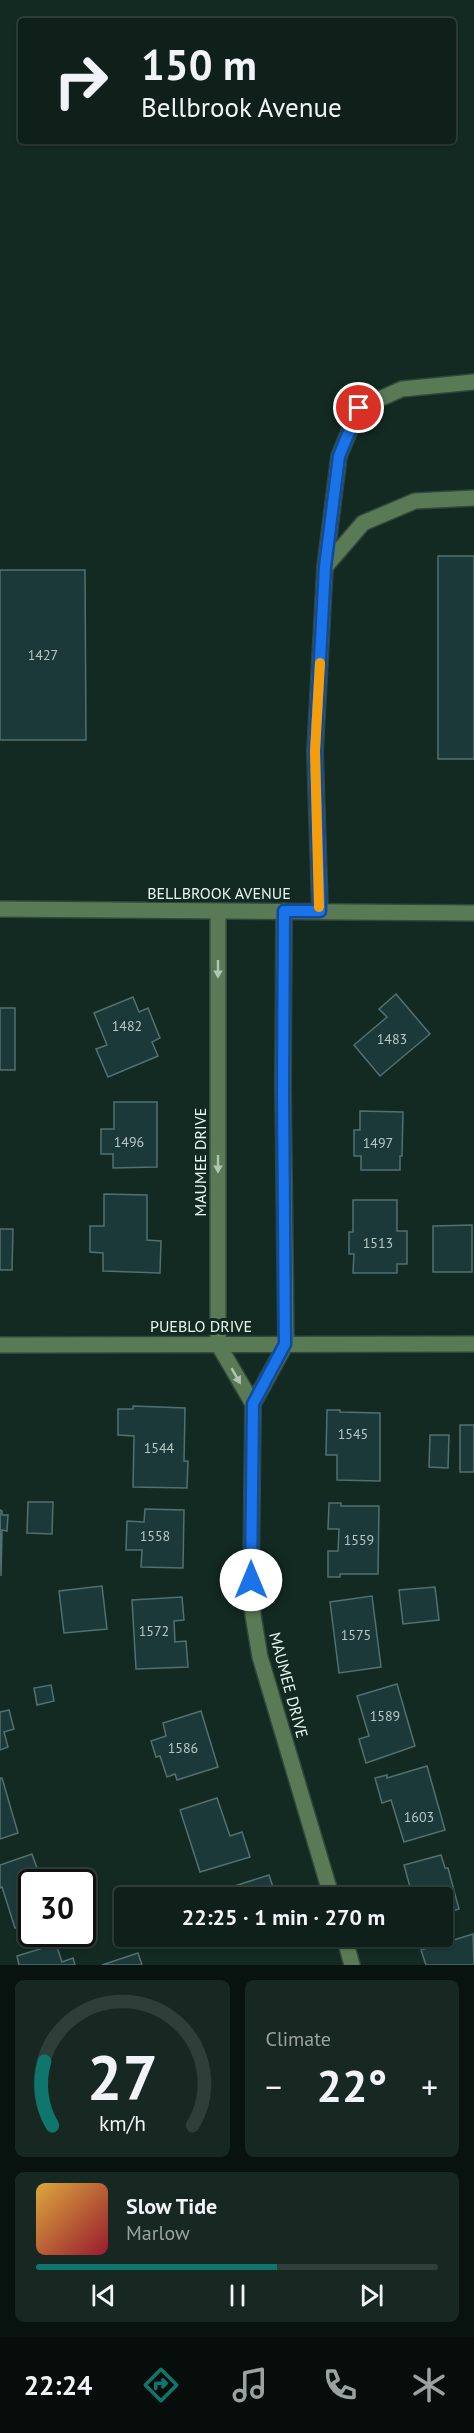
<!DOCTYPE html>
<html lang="en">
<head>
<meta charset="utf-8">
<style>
  body { margin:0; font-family:"PT Sans",sans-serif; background:#172822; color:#f1f3f6; height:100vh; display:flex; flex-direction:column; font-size:22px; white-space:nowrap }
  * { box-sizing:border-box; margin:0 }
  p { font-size:20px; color:#9ba3a2 }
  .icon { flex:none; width:33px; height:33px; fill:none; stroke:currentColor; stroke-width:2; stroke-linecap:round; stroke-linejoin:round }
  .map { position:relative; height:1965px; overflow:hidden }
  .drawer { display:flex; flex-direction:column; gap:15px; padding:15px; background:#08120e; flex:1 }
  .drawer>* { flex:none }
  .top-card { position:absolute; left:18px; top:18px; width:438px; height:126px; border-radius:6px; box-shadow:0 2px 4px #0004,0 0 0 2px #2e3e38; background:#0e2019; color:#f1f3f6; overflow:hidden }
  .speed { position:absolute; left:18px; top:1869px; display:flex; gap:12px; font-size:30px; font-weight:700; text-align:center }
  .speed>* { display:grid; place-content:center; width:78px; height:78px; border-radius:50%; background:#0e2019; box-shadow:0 2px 4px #0004,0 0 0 2px #2e3e38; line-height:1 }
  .speed .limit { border:3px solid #111; border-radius:9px; background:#fff; color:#111 }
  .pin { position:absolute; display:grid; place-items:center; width:51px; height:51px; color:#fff; margin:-26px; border:3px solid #fff; border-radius:50%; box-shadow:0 2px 6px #0007 }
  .me { position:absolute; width:66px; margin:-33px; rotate:0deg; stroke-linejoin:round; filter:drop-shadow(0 0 4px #0008) }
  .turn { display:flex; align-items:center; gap:21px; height:126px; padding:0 24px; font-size:27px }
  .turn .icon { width:78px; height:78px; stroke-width:2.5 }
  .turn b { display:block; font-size:42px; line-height:51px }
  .big { font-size:45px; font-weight:800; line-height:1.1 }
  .drawer .tile { flex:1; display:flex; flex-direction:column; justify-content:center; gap:9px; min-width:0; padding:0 21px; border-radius:9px; background:#172822 }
  .drawer .dial { align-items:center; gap:0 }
  .dial svg { height:156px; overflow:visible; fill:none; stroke:#2e3e38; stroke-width:7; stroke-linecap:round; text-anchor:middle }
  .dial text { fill:#f1f3f6; stroke:none }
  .song { display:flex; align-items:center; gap:18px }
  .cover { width:72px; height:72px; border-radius:9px; background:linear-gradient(135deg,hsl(40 70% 55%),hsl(350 70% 35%)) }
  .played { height:6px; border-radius:3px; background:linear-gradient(90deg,#0f766e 60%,#2e3e38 60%) }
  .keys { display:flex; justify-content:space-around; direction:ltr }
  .heat { display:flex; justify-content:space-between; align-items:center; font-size:33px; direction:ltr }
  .drawer .tiles { flex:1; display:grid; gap:15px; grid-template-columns:1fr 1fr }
  .tile:last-child { grid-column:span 2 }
  .trip { position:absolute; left:114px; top:1887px; width:339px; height:60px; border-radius:6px; background:#0e2019; box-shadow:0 2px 4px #0004,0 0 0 2px #2e3e38; font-weight:800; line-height:60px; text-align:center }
  .dock { display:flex; height:96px; justify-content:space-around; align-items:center; background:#060d0a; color:#9ba3a2 }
  .dock .icon { width:42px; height:42px }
  .dock .active { color:#0f766e }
  .dock b { font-size:27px; color:#f1f3f6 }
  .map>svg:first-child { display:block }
  .building { fill:#1c3939; stroke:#527070; stroke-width:1.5 }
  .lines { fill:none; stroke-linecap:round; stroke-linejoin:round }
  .minor-casing { stroke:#30473e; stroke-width:18 }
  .minor { stroke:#5a7a56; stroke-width:15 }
  .oneway { fill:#b0c6b3 }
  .route-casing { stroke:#114b97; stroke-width:15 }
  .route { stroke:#1a73e8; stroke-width:10 }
  .slow { stroke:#f59e0b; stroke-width:10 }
  .labels { text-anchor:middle; stroke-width:6; stroke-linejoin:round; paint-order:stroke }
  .number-label { font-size:14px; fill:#b6c8c3 }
  .street-label { font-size:16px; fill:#e9f8f1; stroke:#122a21 }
</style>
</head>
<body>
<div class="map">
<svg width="474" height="1965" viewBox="0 0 474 1965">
  <rect width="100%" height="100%" fill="#122a21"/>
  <g class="building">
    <rect x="438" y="556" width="36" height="203"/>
    <path d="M0,570H85L86,740H0Z"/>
    <path d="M396,994L430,1034L380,1076L354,1045L387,1017L379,1009Z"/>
    <path d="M133,997L139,1012L148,1008L160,1038L152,1042L158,1056L108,1077L96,1049L107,1045L94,1013Z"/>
    <rect x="0" y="1008" width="15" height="62"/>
    <path d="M114,1102H157V1167L113,1168V1154H101V1129H114Z"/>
    <path d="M360,1111L403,1112L402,1156H400V1170H361V1156H354V1130H360Z"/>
    <path d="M104,1194L147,1195V1240L161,1241L160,1273L103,1271V1253L90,1252V1226H104Z"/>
    <path d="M353,1200H397V1231H407V1264H397V1273H353L354,1254H349V1232H353Z"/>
    <path d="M472,1225V1272H433V1226Z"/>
    <path d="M0,1229H13L12,1270H0Z"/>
    <path d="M133,1406L185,1408L184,1461H188L187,1488L133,1487L134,1436L118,1435V1409H133Z"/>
    <path d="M327,1410H340V1412L380,1413V1481L337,1480V1455H326Z"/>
    <rect x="460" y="1425" width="14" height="47"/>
    <path d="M430,1435H449L448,1468L429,1467Z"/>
    <path d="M28,1502H53L52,1534L27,1533Z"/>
    <path d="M329,1503H341V1506H379L378,1574H340V1577H328V1551H338L339,1529H328Z"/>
    <path d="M145,1509L184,1510L183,1568L141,1567L142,1550H126L127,1521L144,1522Z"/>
    <path d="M0,1510L2,1511V1515H8L7,1531L2,1530L1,1576Z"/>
    <path d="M102,1586L107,1629L64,1633L59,1591Z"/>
    <path d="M435,1587L439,1620L403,1624L399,1590Z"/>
    <path d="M372,1596L381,1667L339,1673L330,1602Z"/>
    <path d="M182,1597L184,1620L174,1621L175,1642L186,1641L188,1667L136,1669L132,1600Z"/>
    <path d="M397,1684L415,1746L366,1763L359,1739L369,1736L357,1696Z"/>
    <path d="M51,1685L54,1701L37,1705L34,1688Z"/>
    <path d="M9,1710L14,1729L4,1732L8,1747L0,1750V1712Z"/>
    <path d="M201,1711L218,1767L177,1780L175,1774L167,1777L160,1756L156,1757L151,1741L166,1736L163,1723Z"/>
    <path d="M427,1766L445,1830L404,1842L391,1800L382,1803L375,1778L387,1775V1778Z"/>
    <path d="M0,1778H2L18,1833L0,1839Z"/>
    <path d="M217,1798L230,1836L242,1832L250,1857L200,1872L180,1810Z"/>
    <path d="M32,1854L42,1882H32V1922L15,1928L2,1887L0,1888V1865Z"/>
    <path d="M441,1855L445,1868H448L459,1909L442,1914V1898H413L404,1865Z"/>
    <path d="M269,1875L275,1893L271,1894L272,1898H221L219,1891Z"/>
    <path d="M124,1910V1936H141L142,1942L125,1948L113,1914Z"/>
    <path d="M473,1934L474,1965H426L421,1950Z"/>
    <path d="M231,1936H269L234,1948Z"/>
    <path d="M56,1944L62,1962L73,1958L75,1965H19L17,1956Z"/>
    <path d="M138,1953L142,1965H102Z"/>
  </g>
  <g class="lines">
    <g class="minor-casing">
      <g id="minor">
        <path d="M325,567L363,523L415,501L474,498"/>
        <path d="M0,909L474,913"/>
        <path d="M218,911V1344L253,1404"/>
        <path d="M284,911L283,1087L286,1344L253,1404L251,1580L253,1615L260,1657L332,1898"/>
        <path d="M320,911L315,751L325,567L339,456L359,408L402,389L474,382"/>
        <path d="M0,1345L474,1344"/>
        <path d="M344,1936L352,1965"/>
      </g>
    </g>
    <use href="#minor" class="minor"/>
  </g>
  <defs><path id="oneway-solid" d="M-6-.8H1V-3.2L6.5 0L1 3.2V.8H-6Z" transform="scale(1.5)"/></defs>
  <g class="oneway">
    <use href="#oneway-solid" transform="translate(218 969) rotate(90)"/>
    <use href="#oneway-solid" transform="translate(218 1164) rotate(90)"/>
    <use href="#oneway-solid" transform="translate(236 1376) rotate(60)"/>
  </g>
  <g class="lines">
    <g class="route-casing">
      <path id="route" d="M251,1580L253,1404L285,1344L283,1087L284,911H320L315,751L325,567L339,456L359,408"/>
    </g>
    <use href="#route" class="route"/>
    <path class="slow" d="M319,907L315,751L320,663"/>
  </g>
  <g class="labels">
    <g class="number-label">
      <text x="43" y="660">1427</text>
      <text x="127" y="1031">1482</text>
      <text x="392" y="1044">1483</text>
      <text x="129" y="1147">1496</text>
      <text x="378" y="1148">1497</text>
      <text x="378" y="1248">1513</text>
      <text x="353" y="1439">1545</text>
      <text x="159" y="1453">1544</text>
      <text x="155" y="1541">1558</text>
      <text x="359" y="1545">1559</text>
      <text x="154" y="1636">1572</text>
      <text x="356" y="1640">1575</text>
      <text x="385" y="1721">1589</text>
      <text x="183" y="1753">1586</text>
      <text x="419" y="1822">1603</text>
    </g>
    <g class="street-label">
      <text x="219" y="899">BELLBROOK AVENUE</text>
      <text transform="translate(200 1162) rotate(-90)" y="6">MAUMEE DRIVE</text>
      <text x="201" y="1332">PUEBLO DRIVE</text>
      <text transform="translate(289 1685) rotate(75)" y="6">MAUMEE DRIVE</text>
    </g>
  </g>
</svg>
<div class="speed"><div class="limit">30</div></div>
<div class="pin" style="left:359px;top:408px;background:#d93025"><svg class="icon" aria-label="arrive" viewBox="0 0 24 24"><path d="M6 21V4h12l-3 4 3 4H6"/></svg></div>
<svg class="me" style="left:251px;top:1580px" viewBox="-20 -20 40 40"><circle r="19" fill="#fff"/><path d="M0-13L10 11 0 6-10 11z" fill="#1a73e8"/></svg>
<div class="trip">22:25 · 1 min · 270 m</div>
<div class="top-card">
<div class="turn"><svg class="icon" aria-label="right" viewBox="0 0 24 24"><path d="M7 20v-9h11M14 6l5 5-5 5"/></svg><div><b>150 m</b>Bellbrook Avenue</div></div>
</div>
</div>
<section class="drawer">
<div class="tiles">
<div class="tile dial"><svg viewBox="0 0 100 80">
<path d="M14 69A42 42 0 1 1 86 69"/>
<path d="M14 69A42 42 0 0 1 10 36" stroke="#0f766e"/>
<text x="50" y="56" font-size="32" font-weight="700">27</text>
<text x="50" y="72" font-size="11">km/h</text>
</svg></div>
<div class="tile"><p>Climate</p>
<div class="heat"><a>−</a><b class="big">22°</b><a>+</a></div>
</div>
<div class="tile">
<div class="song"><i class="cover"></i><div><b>Slow Tide</b><p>Marlow</p></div></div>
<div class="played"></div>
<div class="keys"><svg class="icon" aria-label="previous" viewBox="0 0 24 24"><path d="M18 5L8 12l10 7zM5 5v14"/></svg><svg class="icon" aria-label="pause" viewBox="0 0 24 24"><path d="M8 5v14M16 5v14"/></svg><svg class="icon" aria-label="next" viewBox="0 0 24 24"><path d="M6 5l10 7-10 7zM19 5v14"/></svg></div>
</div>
</div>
</section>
<nav class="dock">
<b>22:24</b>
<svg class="icon active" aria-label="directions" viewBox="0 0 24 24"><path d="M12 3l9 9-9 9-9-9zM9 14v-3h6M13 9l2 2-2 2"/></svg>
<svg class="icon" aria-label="music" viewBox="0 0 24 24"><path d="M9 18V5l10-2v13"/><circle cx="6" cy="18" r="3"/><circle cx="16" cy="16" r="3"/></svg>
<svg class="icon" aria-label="phone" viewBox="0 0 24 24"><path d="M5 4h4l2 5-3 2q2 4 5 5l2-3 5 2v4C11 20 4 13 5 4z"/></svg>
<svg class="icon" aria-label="climate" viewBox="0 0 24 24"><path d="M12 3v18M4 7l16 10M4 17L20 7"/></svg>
</nav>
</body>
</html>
